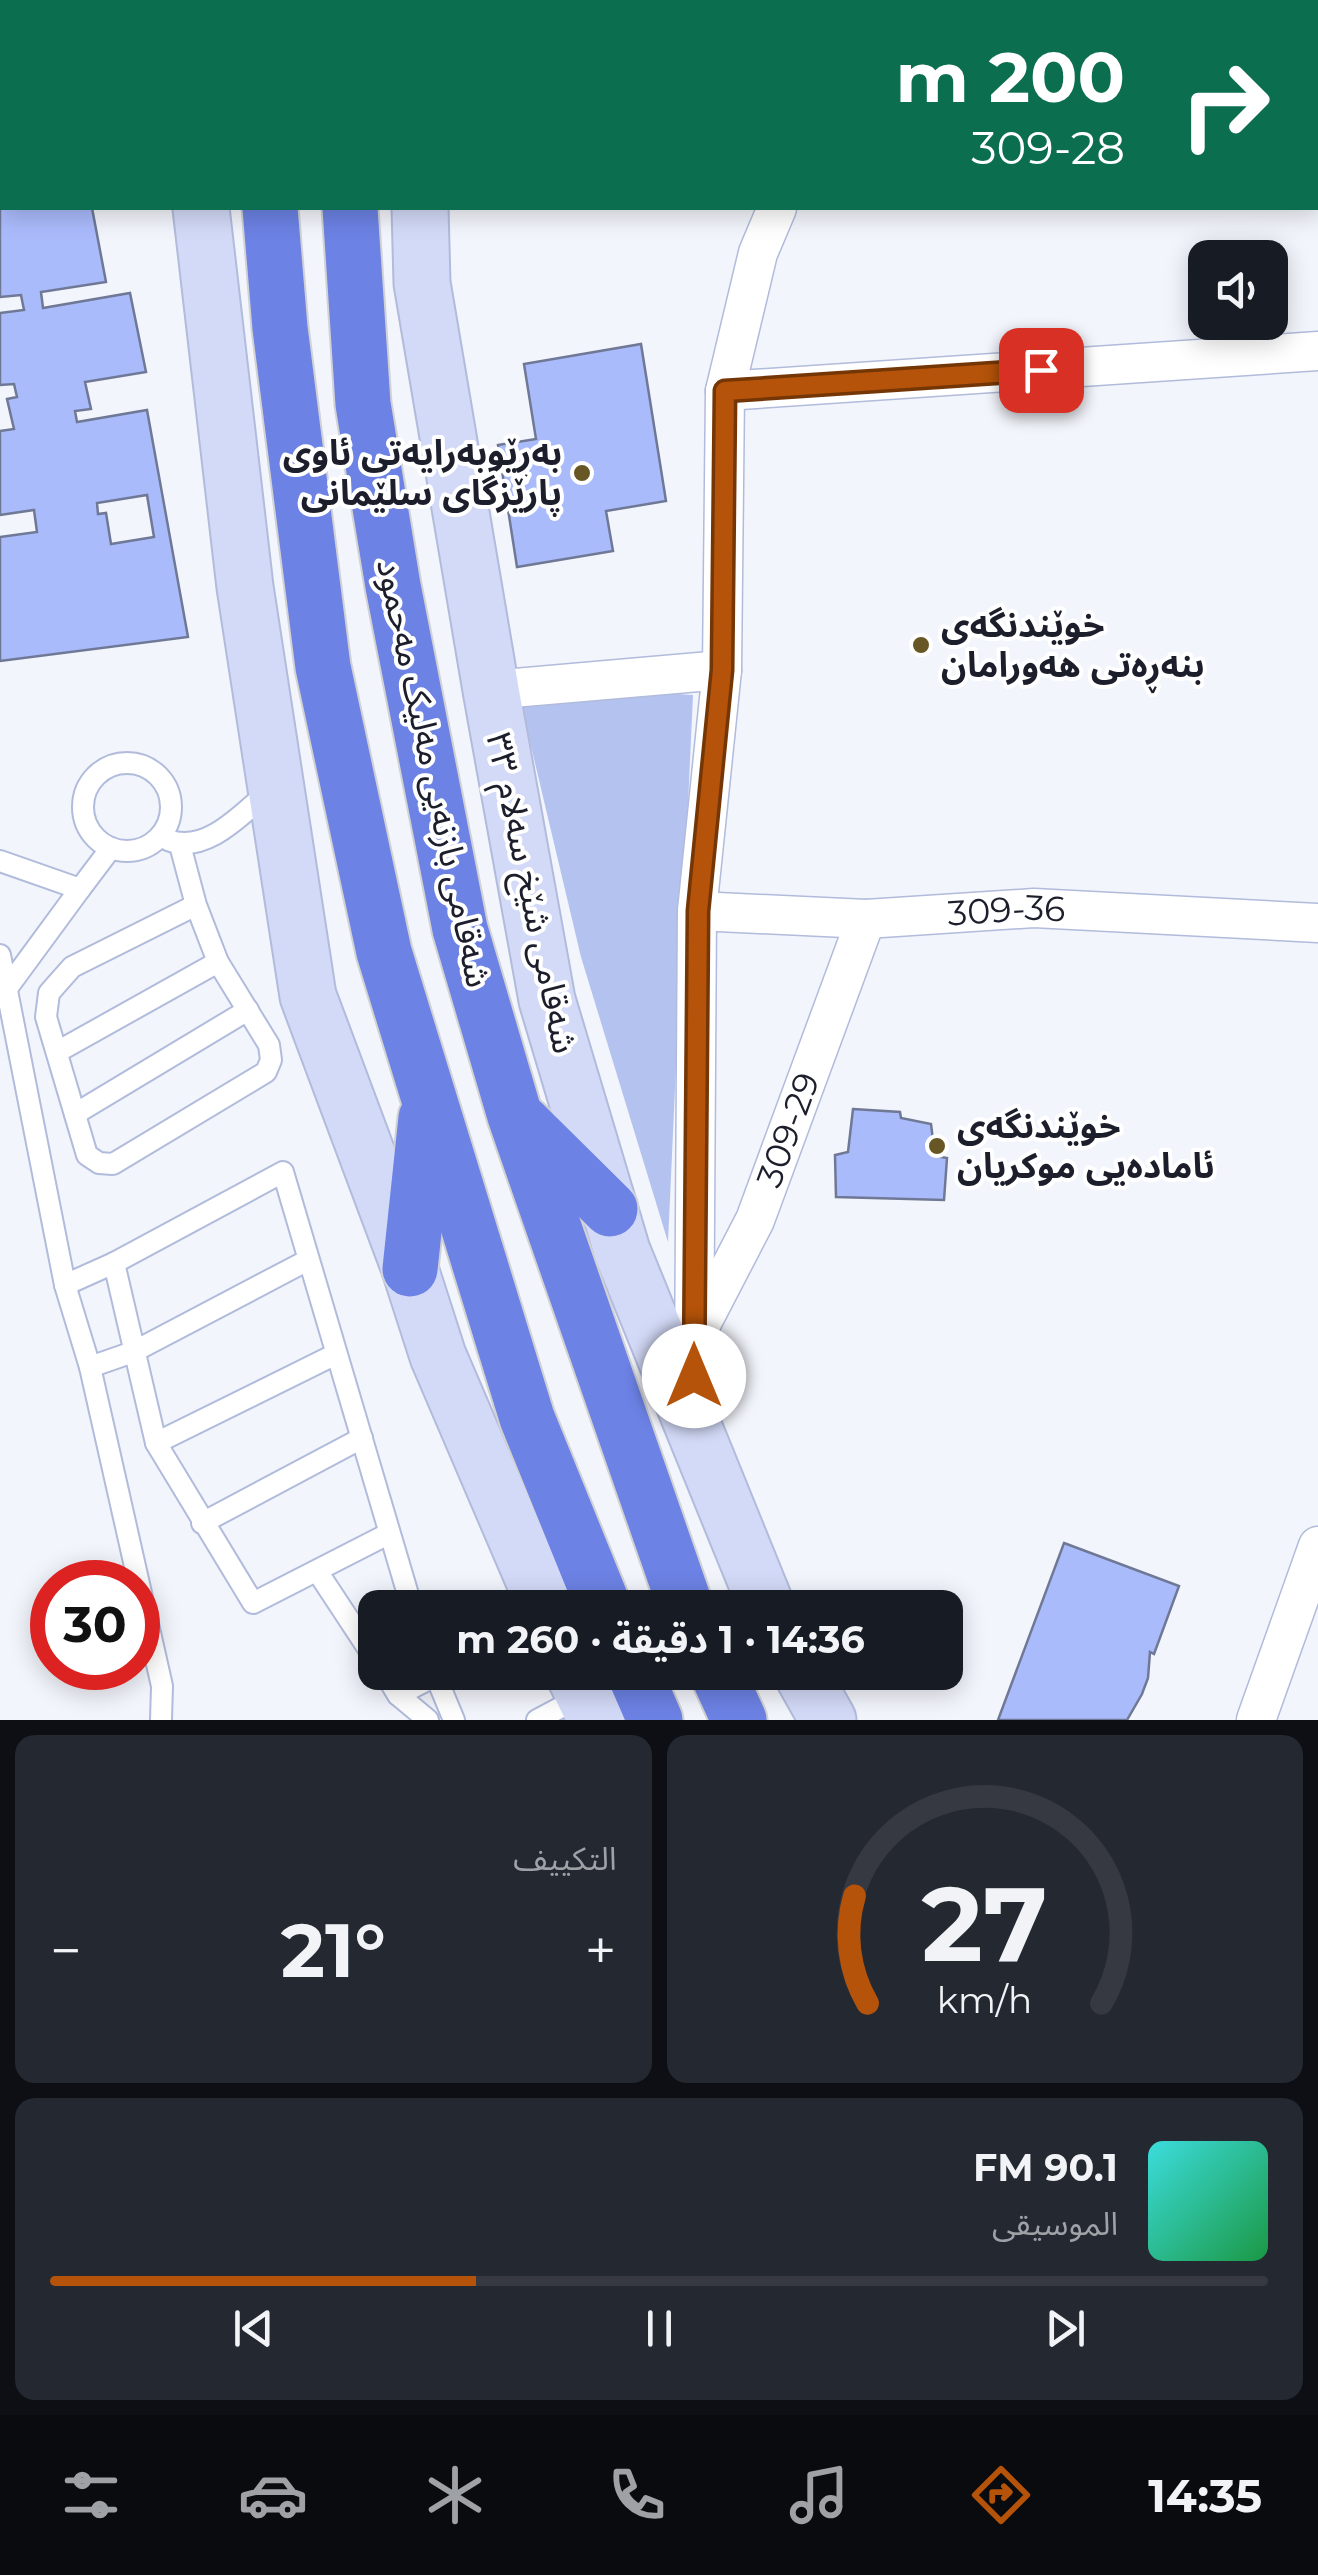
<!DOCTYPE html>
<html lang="ar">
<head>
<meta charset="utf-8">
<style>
  body { margin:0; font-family:Montserrat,"Noto Sans Arabic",sans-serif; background:#242831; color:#f1f3f6; direction:rtl; height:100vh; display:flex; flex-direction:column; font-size:38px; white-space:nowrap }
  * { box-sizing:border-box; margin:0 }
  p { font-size:32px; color:#9ea1a6 }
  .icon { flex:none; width:55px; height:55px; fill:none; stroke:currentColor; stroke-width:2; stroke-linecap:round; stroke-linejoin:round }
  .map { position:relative; height:1720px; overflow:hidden; direction:ltr }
  .sheet { display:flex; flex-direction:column; gap:15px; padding:15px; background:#0d0f14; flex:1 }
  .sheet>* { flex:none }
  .hud { position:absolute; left:0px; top:0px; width:1320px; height:210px; box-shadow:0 5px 25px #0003; direction:rtl; background:#0b6e4f; color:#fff; overflow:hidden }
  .buttons { position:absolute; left:1188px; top:240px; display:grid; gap:20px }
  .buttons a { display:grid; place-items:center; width:100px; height:100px; border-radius:20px; background:#171b24; box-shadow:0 5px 25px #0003; font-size:50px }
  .speed { position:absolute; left:30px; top:1560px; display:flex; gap:20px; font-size:50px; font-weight:700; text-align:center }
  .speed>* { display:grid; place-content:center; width:130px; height:130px; border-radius:50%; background:#171b24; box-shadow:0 5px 25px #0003; line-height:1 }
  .speed .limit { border:15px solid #d22; background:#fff; color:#111 }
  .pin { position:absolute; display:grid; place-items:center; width:85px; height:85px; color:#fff; margin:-42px; border-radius:20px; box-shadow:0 5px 15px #0006 }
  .me { position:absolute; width:110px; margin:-55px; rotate:0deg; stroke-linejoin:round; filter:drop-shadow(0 0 8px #0008) }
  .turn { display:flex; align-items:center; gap:35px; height:210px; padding:0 30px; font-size:45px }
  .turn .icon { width:130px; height:130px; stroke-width:2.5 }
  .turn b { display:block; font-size:70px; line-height:85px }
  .big { font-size:75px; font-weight:700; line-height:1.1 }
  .sheet .tile { flex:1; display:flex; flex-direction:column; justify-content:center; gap:15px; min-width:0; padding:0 35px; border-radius:20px; background:#242831 }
  .sheet .dial { align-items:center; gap:0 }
  .dial svg { height:260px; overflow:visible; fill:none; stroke:#363941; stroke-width:7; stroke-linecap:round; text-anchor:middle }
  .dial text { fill:#f1f3f6; stroke:none }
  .song { display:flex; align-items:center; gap:30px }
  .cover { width:120px; height:120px; border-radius:15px; background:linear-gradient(135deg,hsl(180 70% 55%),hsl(140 70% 35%)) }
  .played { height:10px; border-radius:5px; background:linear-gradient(90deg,#b45309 35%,#363941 35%) }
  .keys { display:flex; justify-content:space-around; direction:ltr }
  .heat { display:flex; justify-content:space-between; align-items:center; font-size:55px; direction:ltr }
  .sheet .tiles { flex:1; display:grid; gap:15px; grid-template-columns:1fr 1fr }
  .tile:last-child { grid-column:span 2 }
  .trip { position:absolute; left:358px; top:1590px; width:605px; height:100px; border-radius:20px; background:#171b24; box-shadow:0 5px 25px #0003; font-weight:700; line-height:100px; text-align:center; direction:rtl }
  .dock { display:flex; height:160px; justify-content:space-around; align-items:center; background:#090b0e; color:#9ea1a6 }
  .dock .icon { width:70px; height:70px }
  .dock .on { color:#b45309 }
  .dock b { font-size:45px; color:#f1f3f6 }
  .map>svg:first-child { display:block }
  .green { fill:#b4c2ef }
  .building { fill:#aabbfc; stroke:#6f7895; stroke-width:2.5; fill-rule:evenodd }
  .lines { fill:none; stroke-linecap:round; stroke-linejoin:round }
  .lane-casing { stroke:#b1bbdb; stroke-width:24 }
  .street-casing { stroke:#b1bbdb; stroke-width:41 }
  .secondary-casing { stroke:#b1bbdb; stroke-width:59 }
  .highway-casing { stroke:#d2d2d5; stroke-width:59 }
  .lane { stroke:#fff; stroke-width:20 }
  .street { stroke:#fff; stroke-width:38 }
  .secondary { stroke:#d3daf7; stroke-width:55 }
  .highway { stroke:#6c82e4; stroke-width:55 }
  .route-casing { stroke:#753606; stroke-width:25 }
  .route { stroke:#b45309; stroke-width:18 }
  .poi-dot { fill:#675724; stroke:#fff; stroke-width:4 }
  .labels { text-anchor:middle; stroke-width:8; stroke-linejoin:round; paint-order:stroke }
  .poi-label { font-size:35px; font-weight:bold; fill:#1c1f2b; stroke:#fff; text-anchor:start }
  .street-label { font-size:35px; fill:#1c1f2b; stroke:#fff }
</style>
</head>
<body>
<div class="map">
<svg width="1318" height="1720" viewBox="0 0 1318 1720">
  <rect width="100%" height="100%" fill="#f3f5fc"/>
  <path class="green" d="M516,683L693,695L668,1242L581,957Z"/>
  <g class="building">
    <path d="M0,167H2V208H92L106,282L41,292L43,308L130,293L146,372L85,382L91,409L75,411L77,422L147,410L188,637L0,661V537L37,532L34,510L0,515V431L14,429L7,399L17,397L14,384L0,385V313L24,310L21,295L0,297ZM147,495L154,537L111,544L106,513L98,514L97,503Z"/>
    <path d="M641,344L666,501L606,511L613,551L517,567L498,445L536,439L524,364Z"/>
    <path d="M853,1109L900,1112L901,1118L931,1124L935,1156L947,1158L944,1200L836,1197L835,1155L848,1152Z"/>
    <path d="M1064,1543L1179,1586L1154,1654L1150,1652L1148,1678L1142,1694L1127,1720H998Z"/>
  </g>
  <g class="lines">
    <g class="lane-casing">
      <g id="lane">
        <path d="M0,150H2"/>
        <circle cx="127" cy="807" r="44"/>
        <path d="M168,840C206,855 243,813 270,790"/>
        <path d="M180,845L196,905L218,962L269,1045L271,1060L266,1072L113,1164L99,1163L87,1155L46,1017L49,993L72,967L196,905"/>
        <path d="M0,861L80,889L8,987"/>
        <path d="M80,889L111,848"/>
        <path d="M0,955L65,1285L90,1367L162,1686L161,1720"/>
        <path d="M57,1052L218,962"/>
        <path d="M75,1114L248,1010"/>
        <path d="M114,1263L156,1443L253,1603L388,1534"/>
        <path d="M65,1285L114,1263L283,1172L412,1608"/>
        <path d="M90,1367L133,1352L308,1260"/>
        <path d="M156,1443L336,1354"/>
        <path d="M202,1523L362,1438"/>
        <path d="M317,1571L375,1659"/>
        <path d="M384,1672L398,1695L428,1720"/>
        <path d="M434,1672L454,1720"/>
        <path d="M398,1695L435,1676"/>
        <path d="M537,1720L582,1696"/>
      </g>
    </g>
    <g class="street-casing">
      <g id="street">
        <path d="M1009,0L1016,2"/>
        <path d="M654,2L655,0"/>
        <path d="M849,2L851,0"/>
        <path d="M725,391L1318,351"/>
        <path d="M491,690L722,670"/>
        <path id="s1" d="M697,911L866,919L1034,908L1318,923"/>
        <path id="s2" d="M698,1330L755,1220L866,919"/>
        <path d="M680,1391L694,1376L697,911L722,670L725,391L758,253L777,208"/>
        <path d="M1256,1720L1318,1546"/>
      </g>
    </g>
    <g class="secondary-casing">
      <g id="secondary">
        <path d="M414,0V2"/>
        <path d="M184,2V0"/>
        <path d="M201,208L245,587L308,996L410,1269L438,1356L546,1608"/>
        <path d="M420,208L422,283L491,690L547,1000L622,1251L767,1608"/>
        <path d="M573,1672L596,1720"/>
        <path d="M801,1672L828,1720"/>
      </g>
    </g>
    <g class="highway-casing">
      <g id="highway">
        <path d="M256,0V2"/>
        <path d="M339,0V2"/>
        <path d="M270,208L280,328L323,667L384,952L527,1418L604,1608"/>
        <path d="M350,208L363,404L393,586L460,929L515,1116L686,1608"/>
        <path d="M523,1123L610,1209"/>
        <path d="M410,1269L426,1118"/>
        <path d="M634,1672L655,1720"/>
        <path d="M717,1672L739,1720"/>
      </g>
    </g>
    <use href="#lane" class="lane"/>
    <use href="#street" class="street"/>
    <use href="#secondary" class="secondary"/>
    <use href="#highway" class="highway"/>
  </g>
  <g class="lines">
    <g class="route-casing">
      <path id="route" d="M694,1376L698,911L722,670L725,391L1041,370"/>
    </g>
    <use href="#route" class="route"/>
  </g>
  <g class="poi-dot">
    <circle cx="582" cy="473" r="10"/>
    <circle cx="921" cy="645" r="10"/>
    <circle cx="937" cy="1146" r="10"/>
  </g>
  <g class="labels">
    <g class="poi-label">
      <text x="562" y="465" text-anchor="end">بەڕێوبەرایەتی ئاوی<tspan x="562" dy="40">پارێزگای سلێمانی</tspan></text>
      <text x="941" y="637">خوێندنگەی<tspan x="941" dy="40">بنەڕەتی هەورامان</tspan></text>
      <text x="957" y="1138">خوێندنگەی<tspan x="957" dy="40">ئامادەیی موکریان</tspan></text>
    </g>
    <g class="street-label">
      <text transform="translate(434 773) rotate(78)" y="12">شەقامی بازنەیی مەلیک مەحمود</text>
      <text transform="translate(532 893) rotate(78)" y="12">شەقامی شێخ سەلام ٣٣</text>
      <text dy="12" stroke="none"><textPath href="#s1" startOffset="310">309-36</textPath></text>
      <text dy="12" stroke="none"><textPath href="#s2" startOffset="220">309-29</textPath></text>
    </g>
  </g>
</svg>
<div class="buttons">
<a><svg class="icon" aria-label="sound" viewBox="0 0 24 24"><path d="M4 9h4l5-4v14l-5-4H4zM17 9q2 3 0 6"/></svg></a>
</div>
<div class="speed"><div class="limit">30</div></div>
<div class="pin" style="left:1041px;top:370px;background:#d93025"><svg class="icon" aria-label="arrive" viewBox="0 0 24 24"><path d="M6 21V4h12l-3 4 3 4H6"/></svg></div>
<svg class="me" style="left:694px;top:1376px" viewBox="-20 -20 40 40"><circle r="19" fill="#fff"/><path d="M0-13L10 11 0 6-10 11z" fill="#b45309"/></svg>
<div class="trip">14:36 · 1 دقيقة · 260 m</div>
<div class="hud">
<div class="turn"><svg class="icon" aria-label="right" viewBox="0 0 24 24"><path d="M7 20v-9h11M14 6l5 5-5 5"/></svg><div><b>200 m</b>309-28</div></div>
</div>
</div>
<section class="sheet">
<div class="tiles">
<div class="tile dial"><svg viewBox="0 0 100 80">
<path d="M14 69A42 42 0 1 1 86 69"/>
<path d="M14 69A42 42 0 0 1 10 36" stroke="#b45309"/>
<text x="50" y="56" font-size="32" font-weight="700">27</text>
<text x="50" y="72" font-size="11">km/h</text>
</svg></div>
<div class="tile"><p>التكييف</p>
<div class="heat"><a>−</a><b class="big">21°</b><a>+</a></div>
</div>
<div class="tile">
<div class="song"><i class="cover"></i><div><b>90.1 FM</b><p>الموسيقى</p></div></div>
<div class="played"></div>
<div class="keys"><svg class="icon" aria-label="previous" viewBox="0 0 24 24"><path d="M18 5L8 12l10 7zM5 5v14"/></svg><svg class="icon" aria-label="pause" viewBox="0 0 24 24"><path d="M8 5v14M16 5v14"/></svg><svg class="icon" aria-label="next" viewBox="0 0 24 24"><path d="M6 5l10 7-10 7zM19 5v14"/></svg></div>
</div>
</div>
</section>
<nav class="dock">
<b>14:35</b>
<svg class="icon on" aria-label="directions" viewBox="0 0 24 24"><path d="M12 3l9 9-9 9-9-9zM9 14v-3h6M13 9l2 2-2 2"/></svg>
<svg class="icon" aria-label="music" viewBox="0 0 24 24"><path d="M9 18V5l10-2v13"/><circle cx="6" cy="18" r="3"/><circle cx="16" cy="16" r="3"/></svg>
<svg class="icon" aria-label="phone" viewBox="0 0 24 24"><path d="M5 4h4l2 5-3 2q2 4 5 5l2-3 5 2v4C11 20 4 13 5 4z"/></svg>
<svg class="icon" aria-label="climate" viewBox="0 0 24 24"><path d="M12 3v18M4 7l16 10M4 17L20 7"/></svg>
<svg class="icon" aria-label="car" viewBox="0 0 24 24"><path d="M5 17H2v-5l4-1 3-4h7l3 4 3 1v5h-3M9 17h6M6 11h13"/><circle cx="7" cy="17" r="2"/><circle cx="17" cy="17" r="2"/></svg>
<svg class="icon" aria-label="filters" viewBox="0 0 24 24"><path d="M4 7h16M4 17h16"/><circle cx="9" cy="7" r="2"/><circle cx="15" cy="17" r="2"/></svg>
</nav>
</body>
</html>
